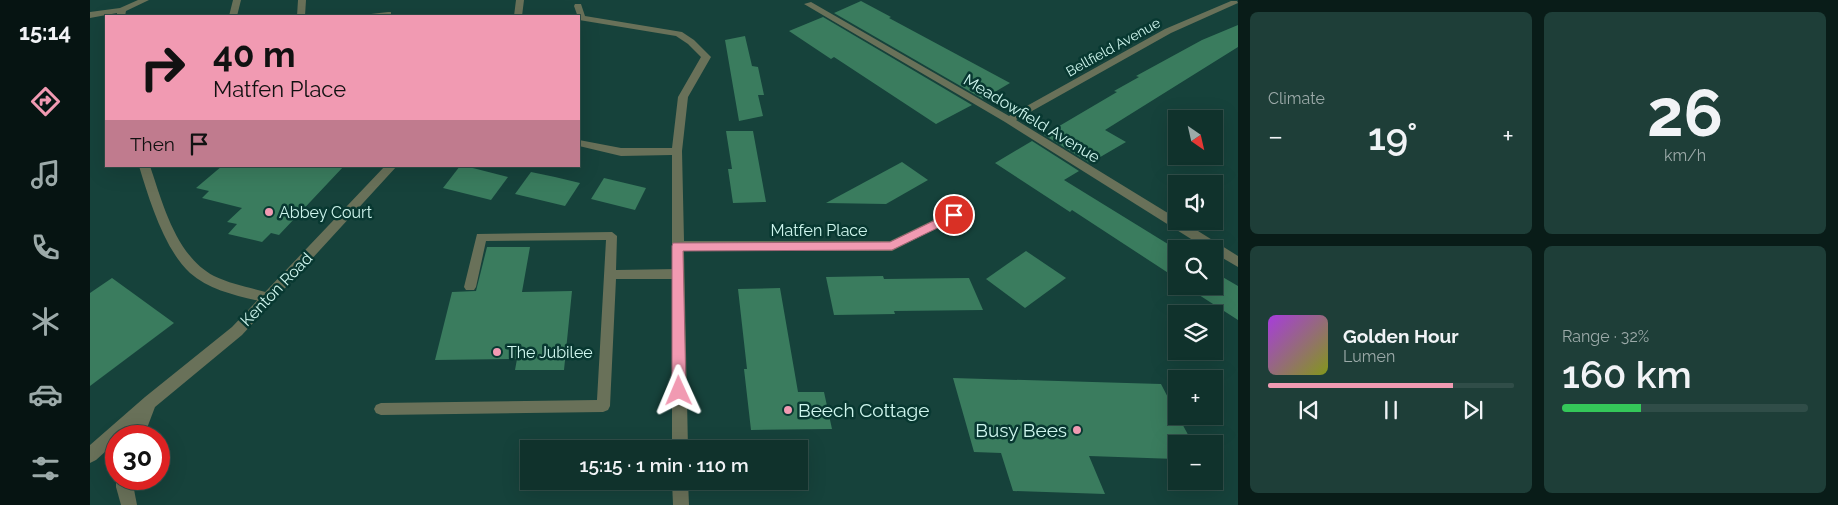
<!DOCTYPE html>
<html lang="en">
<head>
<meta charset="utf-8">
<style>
  body { margin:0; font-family:Raleway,sans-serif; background:#1e3e38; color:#f1f3f6; height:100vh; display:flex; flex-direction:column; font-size:19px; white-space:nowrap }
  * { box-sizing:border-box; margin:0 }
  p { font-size:16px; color:#9caaa9 }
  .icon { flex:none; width:28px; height:28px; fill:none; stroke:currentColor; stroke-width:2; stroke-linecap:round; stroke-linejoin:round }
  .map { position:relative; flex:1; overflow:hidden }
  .side { display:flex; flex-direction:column; gap:12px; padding:12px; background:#091c18; width:600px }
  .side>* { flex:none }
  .guide { position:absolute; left:15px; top:15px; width:475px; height:152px; border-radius:0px; box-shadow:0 5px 20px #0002,0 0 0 1px #304d48; background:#f19ab2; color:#111; overflow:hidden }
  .needle { width:32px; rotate:146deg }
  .buttons { position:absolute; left:1078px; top:110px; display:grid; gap:10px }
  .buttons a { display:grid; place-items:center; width:55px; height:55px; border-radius:0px; background:#10322c; box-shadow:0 5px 20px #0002,0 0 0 1px #304d48; font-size:25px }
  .speed { position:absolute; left:15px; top:425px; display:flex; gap:10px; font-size:25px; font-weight:700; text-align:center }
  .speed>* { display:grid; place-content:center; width:65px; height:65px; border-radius:50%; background:#10322c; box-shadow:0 5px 20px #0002,0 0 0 1px #304d48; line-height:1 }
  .speed .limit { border:8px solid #d22; background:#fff; color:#111 }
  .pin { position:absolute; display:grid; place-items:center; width:42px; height:42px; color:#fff; margin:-21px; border:2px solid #fff; border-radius:50%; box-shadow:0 1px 5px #0007 }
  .me { position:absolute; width:55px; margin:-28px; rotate:359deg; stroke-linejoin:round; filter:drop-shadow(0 0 4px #0008) }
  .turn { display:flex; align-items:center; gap:18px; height:105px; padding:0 25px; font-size:22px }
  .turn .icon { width:65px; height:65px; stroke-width:2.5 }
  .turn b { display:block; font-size:35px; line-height:42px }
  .then { display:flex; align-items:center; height:48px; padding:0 25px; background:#0003; gap:10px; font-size:19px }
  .big { font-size:38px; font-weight:600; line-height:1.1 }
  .side .widget { flex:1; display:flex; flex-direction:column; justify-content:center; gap:8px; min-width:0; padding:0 18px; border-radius:8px; background:#1e3e38 }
  .side .dial { align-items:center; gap:0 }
  .dial b { font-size:65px; line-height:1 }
  .song { display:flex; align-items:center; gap:15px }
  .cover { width:60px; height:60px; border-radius:8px; background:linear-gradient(135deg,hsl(280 70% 55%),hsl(70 70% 35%)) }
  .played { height:5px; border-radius:2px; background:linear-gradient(90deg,#f19ab2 75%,#304d48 75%) }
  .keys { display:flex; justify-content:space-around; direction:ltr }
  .heat { display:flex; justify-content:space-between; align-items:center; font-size:28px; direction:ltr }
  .charge { height:8px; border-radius:4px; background:linear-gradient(90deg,#34c759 32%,#304d48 0) }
  .side .tiles { flex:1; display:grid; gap:12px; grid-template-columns:repeat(2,1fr) }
  .trip { position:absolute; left:430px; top:440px; width:288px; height:50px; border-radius:0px; background:#10322c; box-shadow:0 5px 20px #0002,0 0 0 1px #304d48; font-weight:600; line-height:50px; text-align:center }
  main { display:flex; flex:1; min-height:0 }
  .tab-bar { display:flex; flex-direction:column; width:90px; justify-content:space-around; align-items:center; background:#061412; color:#9caaa9 }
  .tab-bar .icon { width:35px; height:35px }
  .tab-bar .active { color:#f19ab2 }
  .tab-bar b { font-size:22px; color:#f1f3f6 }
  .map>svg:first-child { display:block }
  .building { fill:#3a7c5e }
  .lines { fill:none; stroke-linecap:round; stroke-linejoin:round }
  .service { fill:#697159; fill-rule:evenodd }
  .minor { fill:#697159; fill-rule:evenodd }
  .tertiary { fill:#697159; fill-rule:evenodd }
  .route { fill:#f19ab2; stroke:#9d6474 }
  .poi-dot { fill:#f19ab2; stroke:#083831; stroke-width:2 }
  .labels { text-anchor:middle; stroke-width:5; stroke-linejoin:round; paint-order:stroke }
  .far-street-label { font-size:14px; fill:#cff6ee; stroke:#083831 }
  .street-label { font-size:16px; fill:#cff6ee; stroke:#083831 }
  .poi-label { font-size:16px; fill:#cff6ee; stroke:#083831; text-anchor:start }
  .near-poi-label { font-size:19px; fill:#cff6ee; stroke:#083831; text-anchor:start }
</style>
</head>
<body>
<main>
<nav class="tab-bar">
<b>15:14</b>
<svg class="icon active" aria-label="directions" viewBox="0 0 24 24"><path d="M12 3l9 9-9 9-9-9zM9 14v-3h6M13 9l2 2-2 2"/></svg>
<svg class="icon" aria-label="music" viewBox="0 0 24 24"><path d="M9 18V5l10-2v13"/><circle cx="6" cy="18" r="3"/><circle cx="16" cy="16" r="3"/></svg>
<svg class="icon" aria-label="phone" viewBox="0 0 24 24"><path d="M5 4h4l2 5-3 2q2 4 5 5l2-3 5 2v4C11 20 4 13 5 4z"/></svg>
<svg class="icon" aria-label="climate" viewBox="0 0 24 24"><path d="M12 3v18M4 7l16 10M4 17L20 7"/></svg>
<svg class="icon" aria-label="car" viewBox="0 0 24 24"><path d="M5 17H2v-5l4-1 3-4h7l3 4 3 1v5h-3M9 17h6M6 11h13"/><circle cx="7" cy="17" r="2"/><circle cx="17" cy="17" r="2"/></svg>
<svg class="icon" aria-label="filters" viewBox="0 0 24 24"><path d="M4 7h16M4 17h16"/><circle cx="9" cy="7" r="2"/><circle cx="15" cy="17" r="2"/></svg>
</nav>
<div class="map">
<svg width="1148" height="505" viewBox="0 0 1148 505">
  <rect width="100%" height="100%" fill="#16423b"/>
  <g class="building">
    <path d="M771,1L801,17L799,18L920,83L893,99L744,13Z"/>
    <path d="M733,17L882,105L846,124L744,57L741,59L699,31Z"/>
    <path d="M1148,25V47L1015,130L1036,142L1000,163L954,135L1027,92L1024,91L1049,77L1046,76L1112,40Z"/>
    <path d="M655,36L662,66L668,67L674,95H668L673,116L649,121L635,40Z"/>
    <path d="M636,131H663L676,202L643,203L638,169H642Z"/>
    <path d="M942,141L989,171L974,180L1086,249V278L982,210L980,212L905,163Z"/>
    <path d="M812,162L838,180L796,204L736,203Z"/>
    <path d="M132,166H254L189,235L181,233L172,242L138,234L147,224L137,222L152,208L112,198L119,191L106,188Z"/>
    <path d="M370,166H375L418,177L401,200L353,188Z"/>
    <path d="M441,172L465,177L490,183L475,206L425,194Z"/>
    <path d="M514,178L556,188L545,210L501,199Z"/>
    <path d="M397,247H440L432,292L482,291L474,370H425L427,359L345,360L362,292L386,291Z"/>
    <path d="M936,251L976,278L935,308L896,279Z"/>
    <path d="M1124,272L1148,286V320L1095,286H1124Z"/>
    <path d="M793,276L794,279L879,278L893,310L804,311L805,314L744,315L736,277Z"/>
    <path d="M22,278L84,323L0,386V293Z"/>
    <path d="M690,288L708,392H734L742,429L661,430L654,369H657L648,289Z"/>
    <path d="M863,378L1071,384L1086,413V416H1088L1103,444H1086V459L999,456L1015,494L923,491L911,453L884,452Z"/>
  </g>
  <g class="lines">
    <g class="service">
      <path d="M143,0H151L147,16H139Z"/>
      <path d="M298,12H301V16H277L281,14Z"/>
      <path d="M522,232L527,236L526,270L588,269L592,271L594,274L592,277L588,279H526L520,406L518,410L513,412L291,415L286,413L284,409L286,405L291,403L507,400L516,240L396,241L386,287L384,290H376L374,287L387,234Z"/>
    </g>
    <g class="minor">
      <path d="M48,0H59L36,11L35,16H27V13L0,18V12L30,8Z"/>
      <path d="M208,0H216L215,16H207Z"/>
      <path d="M1141,1H1147L1148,3L1081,33L926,120L1086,218V221H1092L1148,256V267L1124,253V249H1117L915,122L714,4L721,2L919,116L1075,29Z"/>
      <path d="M485,4H491L495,16L592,32L604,40L621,57L598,97L592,151L594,241H800L860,212L864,211L870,215L868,218L802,251H594L598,449H582V155L531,156L489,146V140L531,148H582L588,97L611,57L598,44L586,36L489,20L484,6Z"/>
      <path d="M49,166H60C73,204 86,256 124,276C143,285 163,288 183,294L185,298L183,302L178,303C152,297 120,291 100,273C74,249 59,199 49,166Z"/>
      <path d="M582,481H598L599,505H583Z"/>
    </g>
    <g class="tertiary">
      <path d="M426,0H434L432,16H424Z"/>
      <path d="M295,166H307L152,335L65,407L54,436H38L41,428L33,436H26V442L6,460L0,463V445L55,397L142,327Z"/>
      <path d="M26,478L42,479L47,505H31L26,487Z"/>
    </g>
  </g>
  <path class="route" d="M864,211L870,215L868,218L802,250L593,251L596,391L594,395L589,397L584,395L582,391V246L583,243L800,242Z"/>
  <g class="poi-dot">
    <circle cx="179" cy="212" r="5"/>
    <circle cx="407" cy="352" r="5"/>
    <circle cx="698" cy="410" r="5"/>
    <circle cx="987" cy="430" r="5"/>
  </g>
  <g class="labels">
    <g class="far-street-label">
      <text transform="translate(1023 47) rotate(-29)" y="5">Bellfield Avenue</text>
    </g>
    <g class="street-label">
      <text transform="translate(942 118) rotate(31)" y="6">Meadowfield Avenue</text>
      <text x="729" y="236">Matfen Place</text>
      <text transform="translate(186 289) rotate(-46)" y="6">Kenton Road</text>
    </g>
    <g class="poi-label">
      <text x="189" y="218">Abbey Court</text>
      <text x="417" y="358">The Jubilee</text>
    </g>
    <g class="near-poi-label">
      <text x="708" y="417">Beech Cottage</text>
      <text x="977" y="437" text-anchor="end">Busy Bees</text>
    </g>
  </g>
</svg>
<div class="buttons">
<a><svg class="needle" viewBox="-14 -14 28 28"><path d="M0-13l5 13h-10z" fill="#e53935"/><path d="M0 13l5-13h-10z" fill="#9caaa9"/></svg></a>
<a><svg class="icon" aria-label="sound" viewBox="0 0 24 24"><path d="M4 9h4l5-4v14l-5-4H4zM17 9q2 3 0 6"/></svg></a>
<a><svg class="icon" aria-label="search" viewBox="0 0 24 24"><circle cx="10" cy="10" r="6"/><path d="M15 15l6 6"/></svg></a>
<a><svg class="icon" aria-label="layers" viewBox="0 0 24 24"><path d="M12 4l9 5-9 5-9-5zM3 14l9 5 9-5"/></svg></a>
<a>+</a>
<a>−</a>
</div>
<div class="speed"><div class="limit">30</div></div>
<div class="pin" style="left:864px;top:215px;background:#d93025"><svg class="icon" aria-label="arrive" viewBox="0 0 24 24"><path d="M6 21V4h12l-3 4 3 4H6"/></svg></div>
<svg class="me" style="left:589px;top:391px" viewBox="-20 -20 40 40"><path d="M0-17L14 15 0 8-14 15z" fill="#f19ab2" stroke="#fff" stroke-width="4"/></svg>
<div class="trip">15:15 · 1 min · 110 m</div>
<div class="guide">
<div class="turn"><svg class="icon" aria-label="right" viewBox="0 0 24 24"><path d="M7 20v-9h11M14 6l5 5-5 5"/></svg><div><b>40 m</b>Matfen Place</div></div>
<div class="then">Then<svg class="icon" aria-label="arrive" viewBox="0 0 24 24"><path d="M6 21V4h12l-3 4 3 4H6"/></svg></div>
</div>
</div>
<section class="side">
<div class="tiles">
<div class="widget"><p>Climate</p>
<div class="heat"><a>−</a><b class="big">19°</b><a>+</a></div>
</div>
<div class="widget dial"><b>26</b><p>km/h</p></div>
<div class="widget">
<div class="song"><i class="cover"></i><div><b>Golden Hour</b><p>Lumen</p></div></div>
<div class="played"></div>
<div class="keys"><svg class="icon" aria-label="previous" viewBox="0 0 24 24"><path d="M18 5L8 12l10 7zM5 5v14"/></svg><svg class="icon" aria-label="pause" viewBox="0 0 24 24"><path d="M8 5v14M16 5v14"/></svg><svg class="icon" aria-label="next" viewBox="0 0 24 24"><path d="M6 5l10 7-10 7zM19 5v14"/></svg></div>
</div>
<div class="widget"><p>Range · 32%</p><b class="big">160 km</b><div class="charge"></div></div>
</div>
</section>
</main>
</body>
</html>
